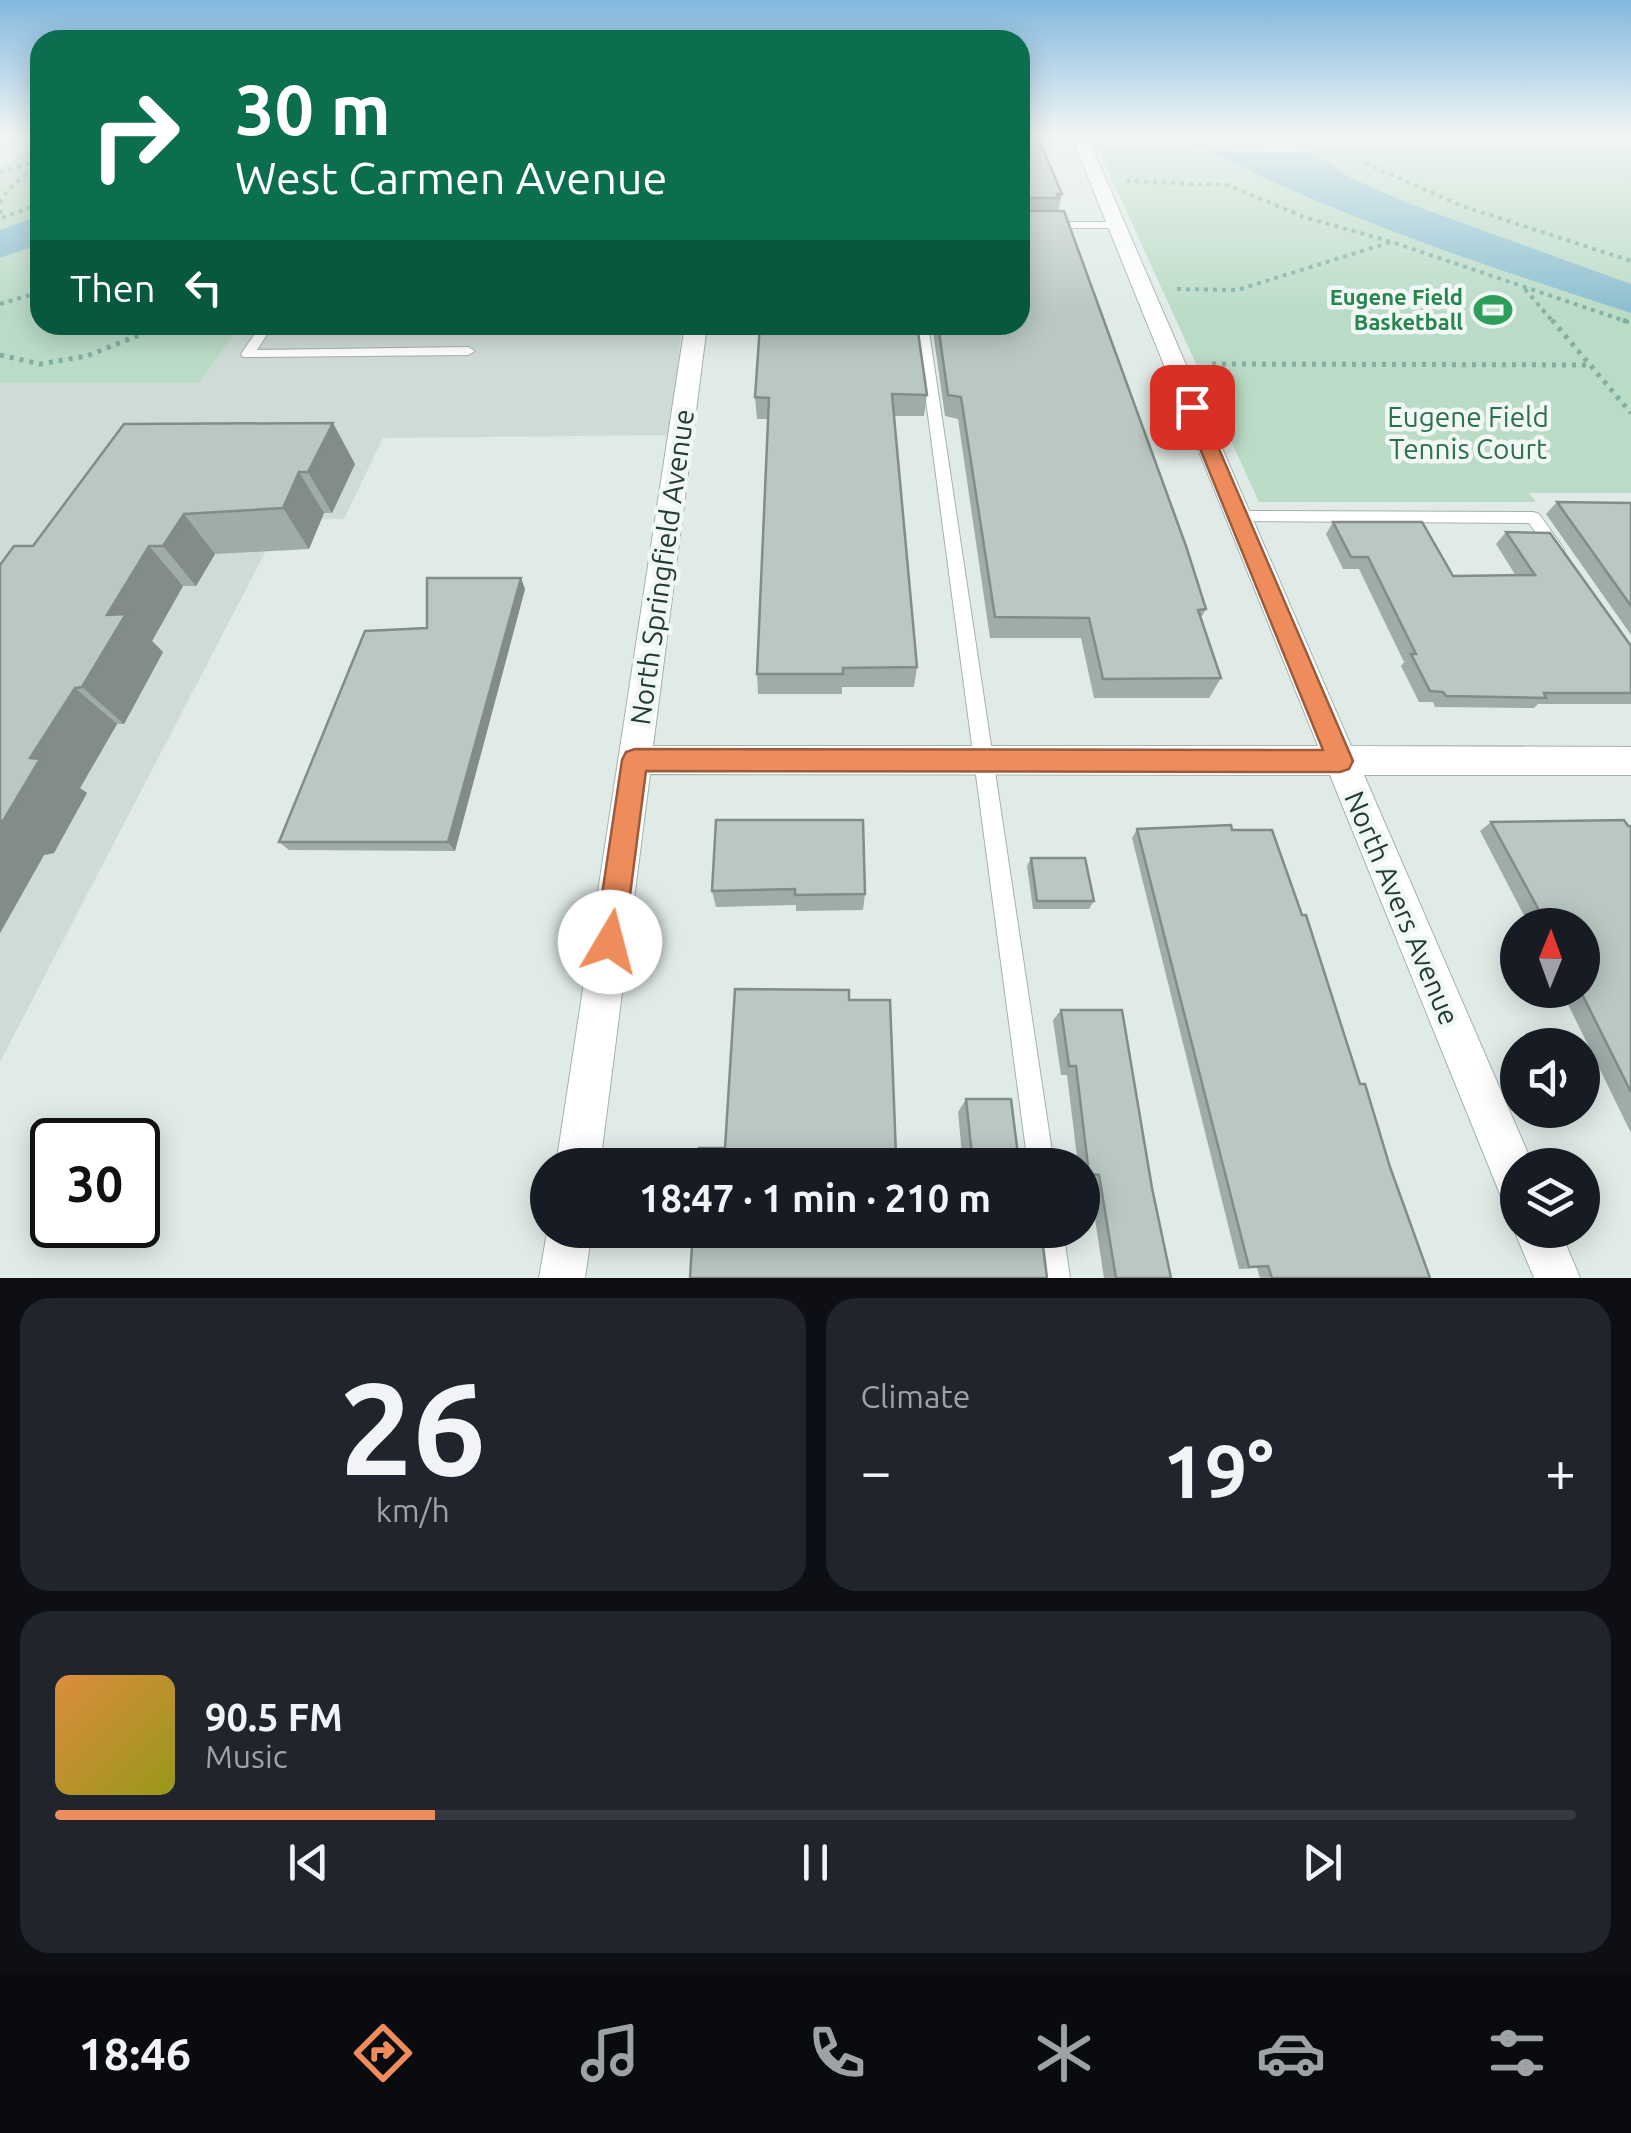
<!DOCTYPE html>
<html lang="en">
<head>
<meta charset="utf-8">
<style>
  body { margin:0; font-family:Ubuntu,sans-serif; background:#20242c; color:#f1f3f6; height:100vh; display:flex; flex-direction:column; font-size:38px; white-space:nowrap }
  * { box-sizing:border-box; margin:0 }
  p { font-size:32px; color:#9ea1a6 }
  .icon { flex:none; width:55px; height:55px; fill:none; stroke:currentColor; stroke-width:2; stroke-linecap:round; stroke-linejoin:round }
  .map { position:relative; height:1278px; overflow:hidden }
  .drawer { display:flex; flex-direction:column; gap:20px; padding:20px; background:#0d0f14; flex:1 }
  .drawer>* { flex:none }
  .top-card { position:absolute; left:30px; top:30px; width:1000px; height:305px; border-radius:30px; box-shadow:0 5px 25px #0003; background:#0b6e4f; color:#fff; overflow:hidden }
  .needle { width:65px; rotate:1deg }
  .tools { position:absolute; left:1500px; top:908px; display:grid; gap:20px }
  .tools a { display:grid; place-items:center; width:100px; height:100px; border-radius:50%; background:#171b24; box-shadow:0 5px 25px #0003; font-size:50px }
  .speed { position:absolute; left:30px; top:1118px; display:flex; gap:20px; font-size:50px; font-weight:700; text-align:center }
  .speed>* { display:grid; place-content:center; width:130px; height:130px; border-radius:50%; background:#171b24; box-shadow:0 5px 25px #0003; line-height:1 }
  .speed .limit { border:5px solid #111; border-radius:15px; background:#fff; color:#111 }
  .pin { position:absolute; display:grid; place-items:center; width:85px; height:85px; color:#fff; margin:-42px; border-radius:20px; box-shadow:0 5px 15px #0006 }
  .me { position:absolute; width:110px; margin:-55px; rotate:8deg; stroke-linejoin:round; filter:drop-shadow(0 0 8px #0008) }
  .turn { display:flex; align-items:center; gap:35px; height:210px; padding:0 40px; font-size:45px }
  .turn .icon { width:130px; height:130px; stroke-width:2.5 }
  .turn b { display:block; font-size:70px; line-height:85px }
  .then { display:flex; align-items:center; height:95px; padding:0 40px; background:#0003; gap:20px; font-size:38px }
  .big { font-size:75px; font-weight:600; line-height:1.1 }
  .drawer .card { flex:1; display:flex; flex-direction:column; justify-content:center; gap:15px; min-width:0; padding:0 35px; border-radius:30px; background:#20242c }
  .drawer .dial { align-items:center; gap:0 }
  .dial b { font-size:130px; line-height:1 }
  .song { display:flex; align-items:center; gap:30px }
  .cover { width:120px; height:120px; border-radius:15px; background:linear-gradient(135deg,hsl(30 70% 55%),hsl(60 70% 35%)) }
  .played { height:10px; border-radius:5px; background:linear-gradient(90deg,#ee8c5c 25%,#363941 25%) }
  .keys { display:flex; justify-content:space-around; direction:ltr }
  .heat { display:flex; justify-content:space-between; align-items:center; font-size:55px; direction:ltr }
  .drawer .tiles { flex:1; display:grid; gap:20px; grid-template-columns:1fr 1fr }
  .card:last-child { grid-column:span 2 }
  .trip { position:absolute; left:530px; top:1148px; width:570px; height:100px; border-radius:50px; background:#171b24; box-shadow:0 5px 25px #0003; font-weight:600; line-height:100px; text-align:center }
  .menu { display:flex; height:160px; justify-content:space-around; align-items:center; background:#090b0e; color:#9ea1a6 }
  .menu .icon { width:70px; height:70px }
  .menu .selected { color:#ee8c5c }
  .menu b { font-size:45px; color:#f1f3f6 }
  .map>svg:first-child { display:block }
  .built { fill:#cfdbd6 }
  .green { fill:#badbc6 }
  .water { fill:#8abecf }
  .pier { fill:#e0ebe7 }
  .lines { fill:none; stroke-linecap:round; stroke-linejoin:round }
  .lane-casing { stroke:#a3b3ae; stroke-width:2 }
  .street-casing { stroke:#a3b3ae; stroke-width:2 }
  .secondary-casing { stroke:#a0b6b0; stroke-width:2 }
  .path-far1 { stroke:#82aea3; stroke-width:4; stroke-dasharray:4 5; stroke-linecap:butt }
  .path { stroke:#82aea3; stroke-width:5; stroke-dasharray:4 6; stroke-linecap:butt }
  .lane { fill:#fff; fill-rule:evenodd }
  .street { fill:#fff; fill-rule:evenodd }
  .secondary { fill:#fff; fill-rule:evenodd }
  .wall { fill:#9faca8 }
  .shaded-wall { fill:#828c88 }
  .building { fill:#b9c8c3; stroke:#828c88; stroke-width:2.5 }
  .route { fill:#ee8c5c; stroke:#9b5b3c; stroke-width:2.5 }
  .labels { text-anchor:middle; stroke-width:9; stroke-linejoin:round; paint-order:stroke }
  .far-leisure-label { font-size:22px; font-weight:bold; fill:#27864d; stroke:#f1f7f5; text-anchor:end }
  .park-label { font-size:28px; fill:#2d704d; stroke:#f1f7f5 }
  .street-label { font-size:28px; fill:#223b36; stroke:#f1f7f5 }
</style>
</head>
<body>
<div class="map">
<svg width="1631" height="1278" viewBox="0 0 1631 1278">
  <rect width="100%" height="100%" fill="#e0ebe7"/>
  <path class="built" d="M240,325H682L671,435L383,438L344,519L282,520L0,1062V383H200Z"/>
  <g class="green">
    <path d="M1180,145L1194,151L1304,152L1294,146H1631V493H1529L1536,502H1259L1099,151L1110,146Z"/>
    <path d="M40,149V215L0,230V168L20,155Z"/>
    <path d="M40,244V325H240L200,383H0V258Z"/>
  </g>
  <g class="water">
    <path d="M1178,135H1266L1324,160L1349,177L1407,203L1631,284V313C1477,263 1321,212 1178,135Z"/>
    <path d="M40,215V244L0,258V230Z"/>
  </g>
  <path class="pier" d="M1269,135L1308,152L1197,151L1175,140Z"/>
  <g class="lines">
    <g class="lane-casing">
      <g id="lane">
        <path d="M1020,222H1115L1121,225L1115,228H1020Z"/>
        <path d="M261,325H273L257,350L468,347L475,351L468,355L243,357L241,354Z"/>
        <path d="M916,325H928L1054,1165H1028Z"/>
        <path d="M1238,511L1533,512L1539,514L1564,549L1562,553H1550L1529,523L1238,521L1230,516Z"/>
        <path d="M1037,1230H1063L1070,1278H1042Z"/>
      </g>
    </g>
    <g class="street-casing">
      <g id="street">
        <path d="M1071,135L1087,136L1351,746L1631,747V775H1364L1533,1165H1518V1205L1502,1199L1330,775L650,774L600,1165H556L685,325H707L653,746H1318Z"/>
        <path d="M1518,1222V1230H1560L1580,1278H1534L1514,1230Z"/>
        <path d="M548,1227V1230H592L585,1278H539Z"/>
      </g>
    </g>
    <g class="secondary-casing">
      <g id="secondary">
        <path d="M0,135H15L0,146Z"/>
        <path d="M1058,135H1631V141L1066,140Z"/>
      </g>
    </g>
    <g class="path-far1">
      <path d="M1365,163L1462,206L1631,261"/>
      <path d="M0,172L37,162"/>
      <path d="M1126,181L1227,185L1304,217L1392,242L1631,323"/>
      <path d="M0,203L9,189L40,162"/>
      <path d="M0,210L1,218L40,204"/>
      <path d="M1177,289L1237,290L1391,242"/>
      <path d="M1525,289L1554,323"/>
      <path d="M0,304L40,292"/>
    </g>
    <g class="path">
      <path d="M1552,320L1631,413"/>
      <path d="M1623,320L1631,323"/>
      <path d="M0,355L40,364L87,356L164,325"/>
      <path d="M1212,364L1590,365"/>
    </g>
    <use href="#lane" class="lane"/>
    <use href="#street" class="street"/>
    <use href="#secondary" class="secondary"/>
  </g>
  <g class="wall">
    <path d="M1020,135L1062,194L1058,211L1206,609L1201,618L1221,678L1209,698H1094L1081,638H990L958,419L945,416L932,325H1020Z"/>
    <path d="M927,395L924,416H894L917,667L914,687H842V694H758L757,674L768,419H757L755,397Z"/>
    <path d="M124,424L355,464L332,513H324L309,549L215,554L196,586H183L152,641L163,652L124,724H117L80,788L87,793L54,853L44,855L0,933V565L33,546Z"/>
    <path d="M1557,502L1631,503V635L1546,514Z"/>
    <path d="M1333,522L1453,576H1516L1496,544L1506,532L1631,646V704H1538L1534,708L1435,707L1433,702H1419L1401,666L1404,662L1359,569H1343L1326,534Z"/>
    <path d="M525,589L455,851L289,850L279,842L427,628Z"/>
    <path d="M716,820L865,894L863,910L796,911V905L716,907L712,891Z"/>
    <path d="M1491,822L1631,826V1133L1561,990H1582V925H1529L1480,831Z"/>
    <path d="M1137,829L1232,830L1360,1084L1430,1278H1260L1257,1268L1239,1269L1132,838Z"/>
    <path d="M1031,858L1094,901L1089,909H1033L1027,866Z"/>
    <path d="M849,1000L896,1155H962L958,1112L966,1099L1018,1155L1026,1165L725,1148Z"/>
    <path d="M1061,1010L1152,1188L1171,1278H1104L1089,1180H1082V1165H1078L1067,1075H1061L1053,1020Z"/>
  </g>
  <g class="shaded-wall">
    <path d="M333,423L355,464L332,513L308,472Z"/>
    <path d="M299,472L324,513L309,549L283,508Z"/>
    <path d="M184,514L215,554L196,586L163,546Z"/>
    <path d="M149,546L183,586L152,641L163,652L124,724L82,687L107,615Z"/>
    <path d="M521,578L525,589L455,851L448,842Z"/>
    <path d="M75,688L117,724L80,788L87,793L54,853L44,855L0,933V821L30,758Z"/>
  </g>
  <g class="building">
    <path d="M1020,135H1037L1062,194H1057L1059,198H1024L1020,208Z"/>
    <path d="M1020,208L1024,211H1064L1186,546L1206,609L1198,610L1221,678L1103,679L1089,618L995,617L961,397L948,395L938,325H1020Z"/>
    <path d="M760,325H917L927,395L892,394L917,667L843,668V674H757L769,398L755,397Z"/>
    <path d="M333,423L308,472H299L283,508L184,514L163,546H149L107,615L126,614L82,687L75,688L30,758L40,759L3,821H0V565L14,546H33L124,424Z"/>
    <path d="M1557,502L1631,503V606Z"/>
    <path d="M1333,522H1422L1453,576L1535,575L1506,532L1550,533L1631,646V693H1544L1546,698L1446,696L1443,692L1430,691L1411,654H1416L1368,557H1351Z"/>
    <path d="M427,578H521L448,842H279L365,631L427,628Z"/>
    <path d="M716,820H863L865,894L795,895V889L712,891Z"/>
    <path d="M1624,820L1628,826H1631V1092L1580,990H1582V925H1547L1491,822Z"/>
    <path d="M1231,825L1232,830H1272L1302,915H1306L1360,1084H1365L1390,1167L1430,1278H1272L1268,1266L1249,1267L1137,829Z"/>
    <path d="M1031,858H1085L1094,901H1037Z"/>
    <path d="M735,989L849,990V1000H890L896,1155H972L966,1099H1011L1018,1155H1024L1026,1165H698L699,1148H725Z"/>
    <path d="M1061,1010H1122L1152,1188L1171,1278H1116L1099,1175L1089,1174L1076,1066H1069Z"/>
    <path d="M693,1230H1041L1047,1278H690Z"/>
  </g>
  <linearGradient id="sky" x2="0" y2="1"><stop stop-color="#82b8de"/><stop offset="0.43" stop-color="#f1f6f4"/><stop offset="1" stop-color="#f1f6f4" stop-opacity="0"/></linearGradient>
  <rect width="1631" height="314" fill="url(#sky)"/>
  <path class="route" d="M1192,401L1201,407L1353,761L1349,769L1340,772L646,771L624,942L620,952L610,956L599,952L595,942L622,760L626,752L635,749L1323,750L1183,407Z"/>
  <defs>
    <g id="stadium-bare" transform="scale(3)"><path d="M0-5a6.5 5 0 1 0 0 10a6.5 5 0 1 0 0-10ZM-3.5-1.8h7v3.6h-7Z" fill="#2e9e5b" stroke="#f1f7f5" stroke-width="2.5" paint-order="stroke"/></g>
  </defs>
  <g fill-rule="evenodd">
    <use href="#stadium-bare" x="1493" y="310"/>
  </g>
  <g class="labels">
    <g class="far-leisure-label">
      <text x="1463" y="305">Eugene Field<tspan x="1463" dy="25">Basketball</tspan></text>
    </g>
    <g class="park-label">
      <text x="1468" y="427">Eugene Field<tspan x="1468" dy="32">Tennis Court</tspan></text>
    </g>
    <g class="street-label">
      <text transform="translate(662 567) rotate(-82)" y="10">North Springfield Avenue</text>
      <text transform="translate(1402 908) rotate(67)" y="10">North Avers Avenue</text>
    </g>
  </g>
</svg>
<div class="tools">
<a><svg class="needle" viewBox="-14 -14 28 28"><path d="M0-13l5 13h-10z" fill="#e53935"/><path d="M0 13l5-13h-10z" fill="#9ea1a6"/></svg></a>
<a><svg class="icon" aria-label="sound" viewBox="0 0 24 24"><path d="M4 9h4l5-4v14l-5-4H4zM17 9q2 3 0 6"/></svg></a>
<a><svg class="icon" aria-label="layers" viewBox="0 0 24 24"><path d="M12 4l9 5-9 5-9-5zM3 14l9 5 9-5"/></svg></a>
</div>
<div class="speed"><div class="limit">30</div></div>
<div class="pin" style="left:1192px;top:407px;background:#d93025"><svg class="icon" aria-label="arrive" viewBox="0 0 24 24"><path d="M6 21V4h12l-3 4 3 4H6"/></svg></div>
<svg class="me" style="left:610px;top:942px" viewBox="-20 -20 40 40"><circle r="19" fill="#fff"/><path d="M0-13L10 11 0 6-10 11z" fill="#ee8c5c"/></svg>
<div class="trip">18:47 · 1 min · 210 m</div>
<div class="top-card">
<div class="turn"><svg class="icon" aria-label="right" viewBox="0 0 24 24"><path d="M7 20v-9h11M14 6l5 5-5 5"/></svg><div><b>30 m</b>West Carmen Avenue</div></div>
<div class="then">Then<svg class="icon" aria-label="left" viewBox="0 0 24 24"><path d="M17 20v-9H6M10 6l-5 5 5 5"/></svg></div>
</div>
</div>
<section class="drawer">
<div class="tiles">
<div class="card dial"><b>26</b><p>km/h</p></div>
<div class="card"><p>Climate</p>
<div class="heat"><a>−</a><b class="big">19°</b><a>+</a></div>
</div>
<div class="card">
<div class="song"><i class="cover"></i><div><b>90.5 FM</b><p>Music</p></div></div>
<div class="played"></div>
<div class="keys"><svg class="icon" aria-label="previous" viewBox="0 0 24 24"><path d="M18 5L8 12l10 7zM5 5v14"/></svg><svg class="icon" aria-label="pause" viewBox="0 0 24 24"><path d="M8 5v14M16 5v14"/></svg><svg class="icon" aria-label="next" viewBox="0 0 24 24"><path d="M6 5l10 7-10 7zM19 5v14"/></svg></div>
</div>
</div>
</section>
<nav class="menu">
<b>18:46</b>
<svg class="icon selected" aria-label="directions" viewBox="0 0 24 24"><path d="M12 3l9 9-9 9-9-9zM9 14v-3h6M13 9l2 2-2 2"/></svg>
<svg class="icon" aria-label="music" viewBox="0 0 24 24"><path d="M9 18V5l10-2v13"/><circle cx="6" cy="18" r="3"/><circle cx="16" cy="16" r="3"/></svg>
<svg class="icon" aria-label="phone" viewBox="0 0 24 24"><path d="M5 4h4l2 5-3 2q2 4 5 5l2-3 5 2v4C11 20 4 13 5 4z"/></svg>
<svg class="icon" aria-label="climate" viewBox="0 0 24 24"><path d="M12 3v18M4 7l16 10M4 17L20 7"/></svg>
<svg class="icon" aria-label="car" viewBox="0 0 24 24"><path d="M5 17H2v-5l4-1 3-4h7l3 4 3 1v5h-3M9 17h6M6 11h13"/><circle cx="7" cy="17" r="2"/><circle cx="17" cy="17" r="2"/></svg>
<svg class="icon" aria-label="filters" viewBox="0 0 24 24"><path d="M4 7h16M4 17h16"/><circle cx="9" cy="7" r="2"/><circle cx="15" cy="17" r="2"/></svg>
</nav>
</body>
</html>
